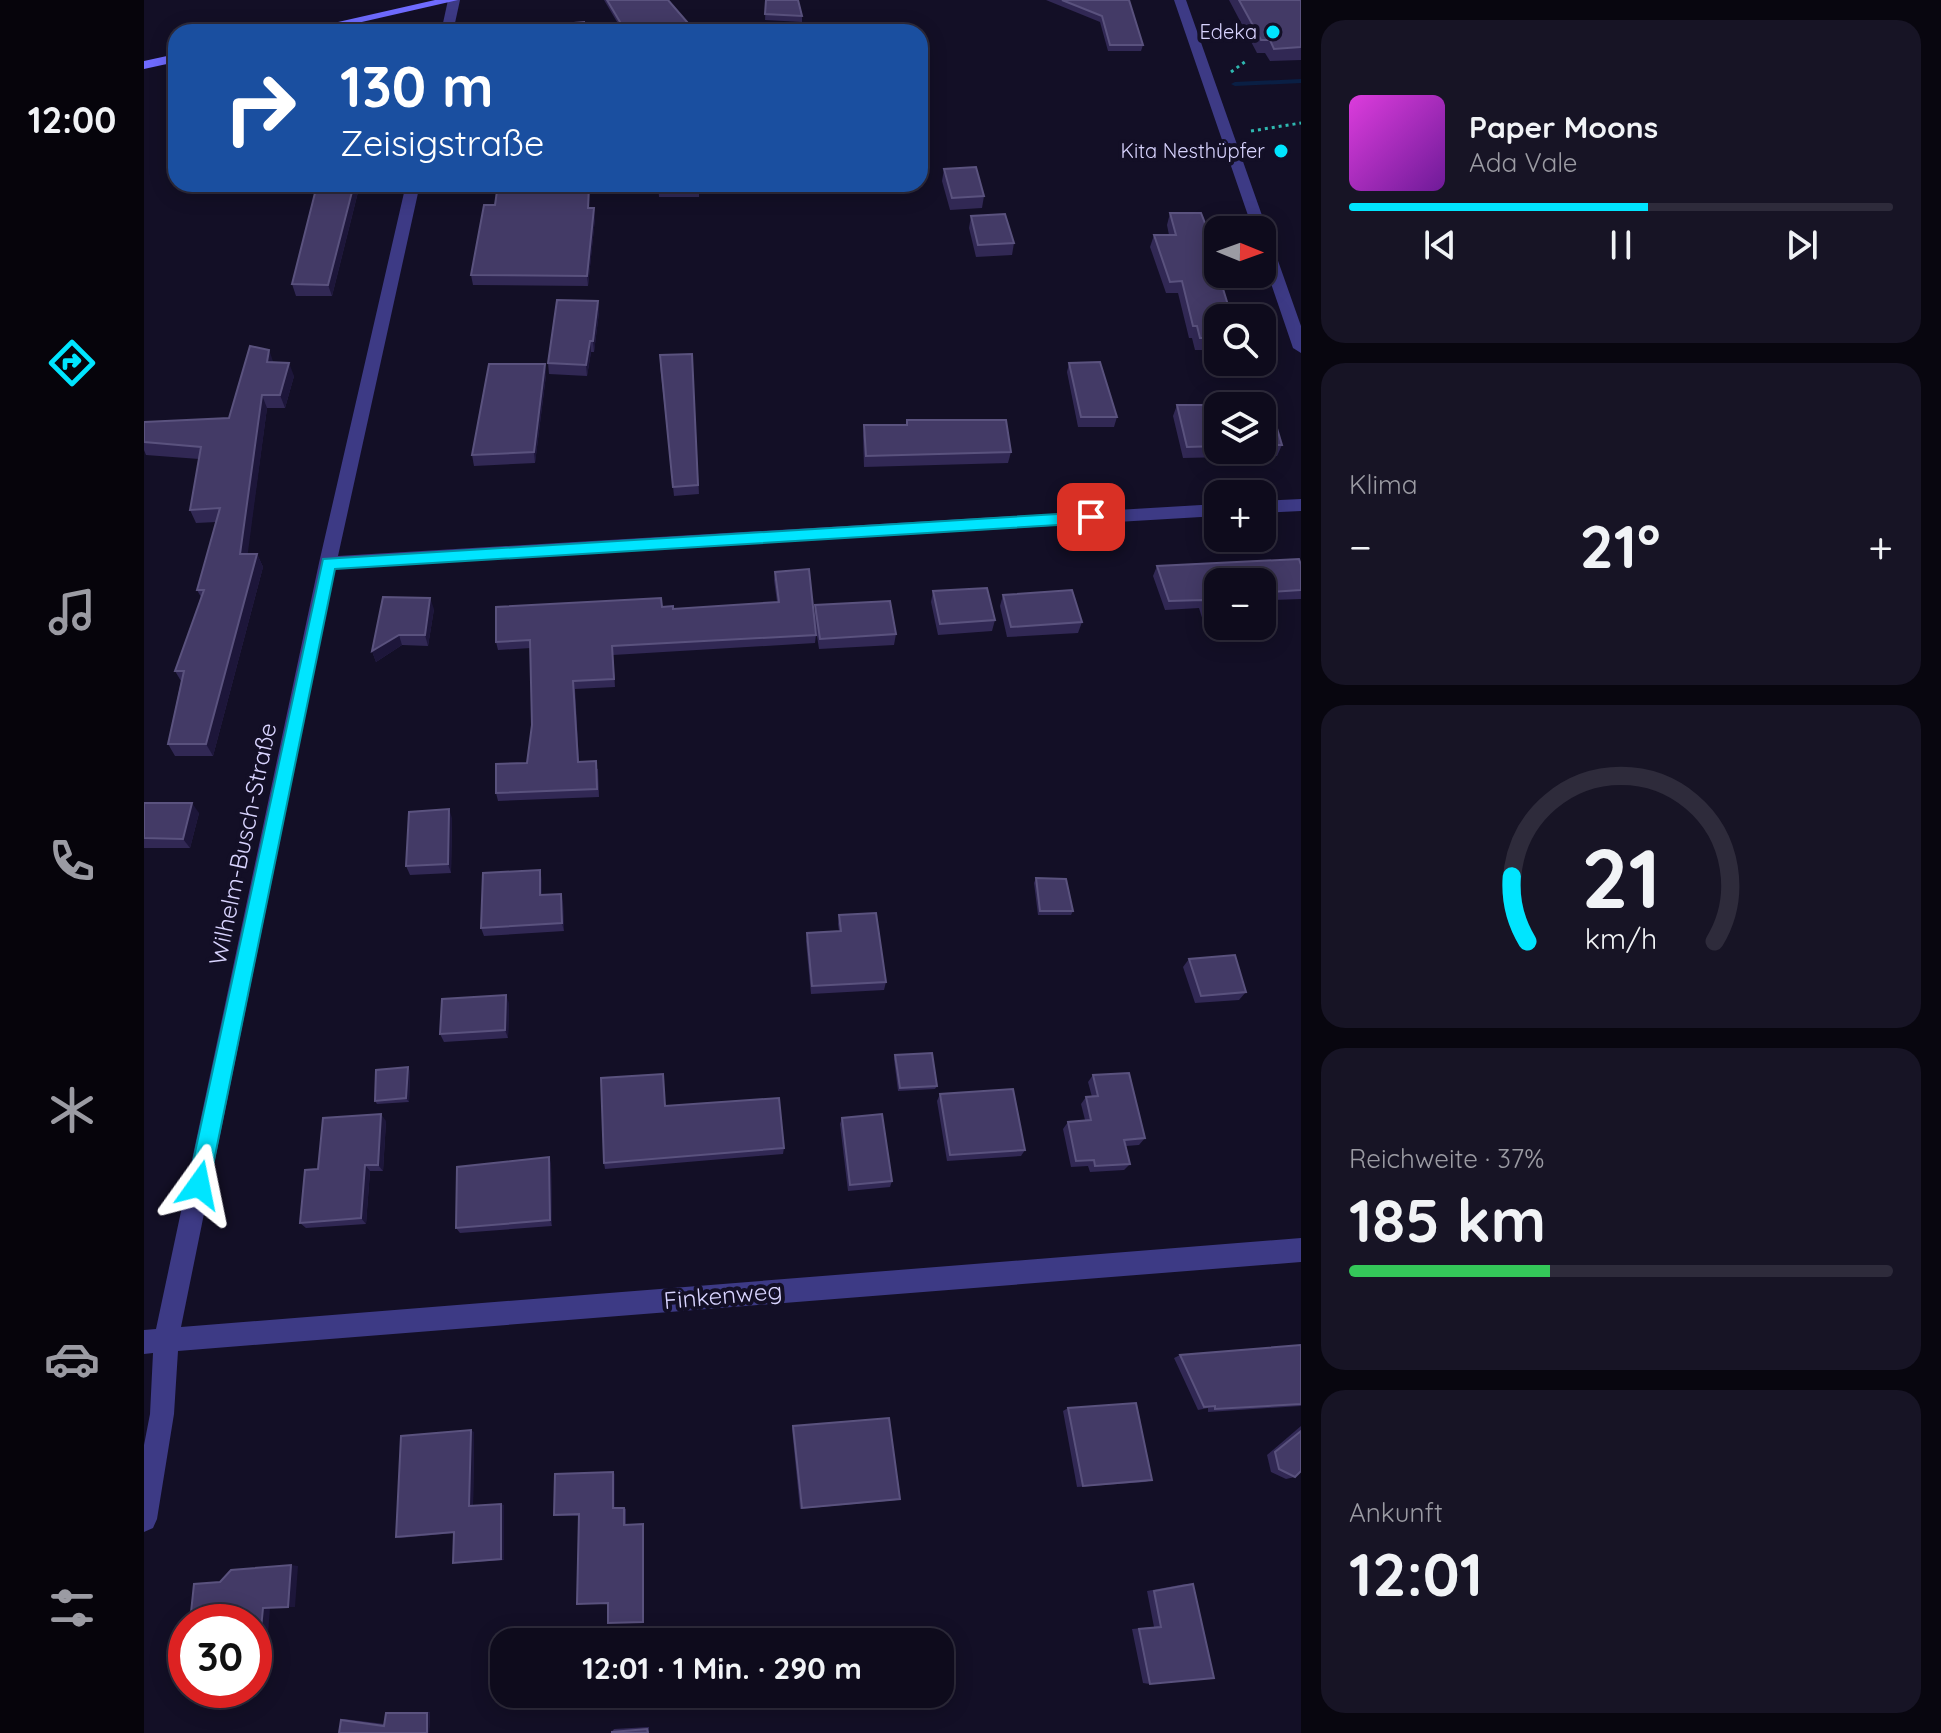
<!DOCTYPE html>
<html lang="de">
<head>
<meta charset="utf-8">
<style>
  body { margin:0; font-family:Quicksand,sans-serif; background:#171425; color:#f1f3f6; height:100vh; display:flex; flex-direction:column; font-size:30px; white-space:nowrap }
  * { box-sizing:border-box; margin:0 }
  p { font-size:26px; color:#9b9ba3 }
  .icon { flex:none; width:44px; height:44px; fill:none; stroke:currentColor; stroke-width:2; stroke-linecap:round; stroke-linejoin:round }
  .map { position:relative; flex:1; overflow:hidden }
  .details { display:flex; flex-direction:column; gap:20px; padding:20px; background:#08060f; width:640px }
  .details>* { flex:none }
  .top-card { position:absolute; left:24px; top:24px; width:760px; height:168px; border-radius:24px; box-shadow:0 4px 20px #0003,0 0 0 2px #2e2b3b; background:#1a4fa0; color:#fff; overflow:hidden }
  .needle { width:52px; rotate:91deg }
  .tools { position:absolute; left:1060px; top:216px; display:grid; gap:16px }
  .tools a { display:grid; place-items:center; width:72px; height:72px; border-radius:16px; background:#0e0b1c; box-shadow:0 4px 20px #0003,0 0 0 2px #2e2b3b; font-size:40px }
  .speed { position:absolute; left:24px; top:1604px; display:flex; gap:16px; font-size:40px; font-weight:700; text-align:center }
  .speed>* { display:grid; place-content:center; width:104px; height:104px; border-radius:50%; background:#0e0b1c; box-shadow:0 4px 20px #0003,0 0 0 2px #2e2b3b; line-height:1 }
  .speed .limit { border:12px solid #d22; background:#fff; color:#111 }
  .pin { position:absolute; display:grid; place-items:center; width:68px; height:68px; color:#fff; margin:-34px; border-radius:16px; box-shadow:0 4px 12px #0006 }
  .me { position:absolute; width:88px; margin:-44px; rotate:12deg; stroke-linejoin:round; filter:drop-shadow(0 0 6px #0008) }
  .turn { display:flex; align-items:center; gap:28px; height:168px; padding:0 40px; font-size:36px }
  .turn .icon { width:104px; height:104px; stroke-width:2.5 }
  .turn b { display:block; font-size:56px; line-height:68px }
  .big { font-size:60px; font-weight:700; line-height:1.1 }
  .details .widget { flex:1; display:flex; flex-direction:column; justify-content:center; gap:12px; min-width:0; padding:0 28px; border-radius:24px; background:#171425 }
  .details .dial { align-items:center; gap:0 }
  .dial svg { height:208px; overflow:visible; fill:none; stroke:#2e2b3b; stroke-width:7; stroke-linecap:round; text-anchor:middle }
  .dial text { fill:#f1f3f6; stroke:none }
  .song { display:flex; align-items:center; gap:24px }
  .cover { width:96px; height:96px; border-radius:12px; background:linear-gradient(135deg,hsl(300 70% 55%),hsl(280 70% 35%)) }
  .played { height:8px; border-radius:4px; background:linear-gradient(90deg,#00e5ff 55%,#2e2b3b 55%) }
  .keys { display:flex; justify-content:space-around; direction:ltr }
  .heat { display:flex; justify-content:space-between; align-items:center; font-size:44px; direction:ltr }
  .charge { height:12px; border-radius:6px; background:linear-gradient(90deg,#34c759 37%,#2e2b3b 0) }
  .trip { position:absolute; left:346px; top:1628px; width:464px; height:80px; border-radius:24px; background:#0e0b1c; box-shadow:0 4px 20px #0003,0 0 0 2px #2e2b3b; font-weight:700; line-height:80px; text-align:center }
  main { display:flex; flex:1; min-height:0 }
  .tab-bar { display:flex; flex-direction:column; width:144px; justify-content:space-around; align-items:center; background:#06040b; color:#9b9ba3 }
  .tab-bar .icon { width:56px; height:56px }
  .tab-bar .on { color:#00e5ff }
  .tab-bar b { font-size:36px; color:#f1f3f6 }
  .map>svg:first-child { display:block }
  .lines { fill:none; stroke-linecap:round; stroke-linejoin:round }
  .stream { fill:#0a1f44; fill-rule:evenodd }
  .path { stroke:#2fb8b0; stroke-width:3; stroke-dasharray:3 4; stroke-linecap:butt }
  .street { fill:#3d3a85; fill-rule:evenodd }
  .secondary { fill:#6f6bff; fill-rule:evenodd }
  .wall { fill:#312854 }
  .shaded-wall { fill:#1d163a }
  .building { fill:#433a66; stroke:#5a527e; stroke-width:2 }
  .route { fill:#00e5ff; stroke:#0095a6; stroke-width:2 }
  .poi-dot { fill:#00e5ff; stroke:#130f26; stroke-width:3 }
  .labels { text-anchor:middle; stroke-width:8; stroke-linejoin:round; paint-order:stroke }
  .far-poi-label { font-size:20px; fill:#d9d4ff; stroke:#130f26; text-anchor:end }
  .street-label { font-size:24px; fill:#d9d4ff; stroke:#130f26 }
</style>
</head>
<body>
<main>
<nav class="tab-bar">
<b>12:00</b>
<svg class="icon on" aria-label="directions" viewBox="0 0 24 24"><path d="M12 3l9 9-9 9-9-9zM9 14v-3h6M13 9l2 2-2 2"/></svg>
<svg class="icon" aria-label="music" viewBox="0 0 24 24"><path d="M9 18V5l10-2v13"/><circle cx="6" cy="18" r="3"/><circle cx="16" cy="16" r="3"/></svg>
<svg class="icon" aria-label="phone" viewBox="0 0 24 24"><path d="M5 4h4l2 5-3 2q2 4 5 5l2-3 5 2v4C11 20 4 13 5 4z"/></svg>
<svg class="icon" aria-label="climate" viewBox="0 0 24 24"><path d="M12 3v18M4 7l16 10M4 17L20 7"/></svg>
<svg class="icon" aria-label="car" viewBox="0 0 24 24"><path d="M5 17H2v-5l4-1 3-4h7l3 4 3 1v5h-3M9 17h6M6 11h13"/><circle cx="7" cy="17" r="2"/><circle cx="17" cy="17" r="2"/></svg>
<svg class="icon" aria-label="filters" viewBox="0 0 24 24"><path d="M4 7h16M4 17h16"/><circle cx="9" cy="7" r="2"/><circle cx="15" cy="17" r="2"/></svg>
</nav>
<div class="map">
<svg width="1157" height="1733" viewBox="0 0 1157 1733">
  <rect width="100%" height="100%" fill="#130f26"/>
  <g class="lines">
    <path class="stream" d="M1157,79V83L1091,86L1087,84L1091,82Z"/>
    <g class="path">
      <path d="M1087,72L1102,61"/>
      <path d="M1107,131L1157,123"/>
    </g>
    <g class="street">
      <path d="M304,0H316L309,32H297Z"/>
      <path d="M1030,0H1042L1157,326V353L1149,348L1118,257V230H1109Z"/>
      <path d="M262,184H276L194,556L1074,504V516L191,569L37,1327L1157,1238V1262L34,1351L30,1414L13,1519L9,1528L0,1532V1445L6,1414L9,1353L0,1354V1330L12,1329L175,563Z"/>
      <path d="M1157,499V511L1118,513V501Z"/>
    </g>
    <g class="secondary">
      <path d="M291,0H314L174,32H150Z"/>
      <path d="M32,54V62L0,69V61Z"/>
    </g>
  </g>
  <g class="wall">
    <path d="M460,0H524L550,32H479Z"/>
    <path d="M622,0L658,16V22L621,20Z"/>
    <path d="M902,0H985L999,45L997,51H964L956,22Z"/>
    <path d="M1085,0H1157V60L1126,61L1121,53H1113Z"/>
    <path d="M800,169L840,196L838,208L806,210L798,181Z"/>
    <path d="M216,184L188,296H152L148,284L171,195L169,189Z"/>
    <path d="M354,184H446L445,208L451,218L444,286L329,285L327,275L351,205Z"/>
    <path d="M514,184H555V197H515Z"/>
    <path d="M1026,213L1083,279L1079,288L1074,318V350H1051L1048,338H1045L1034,293H1022L1006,247L1010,235H1025L1023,225Z"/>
    <path d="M827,216L870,243L868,255L832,257L825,228Z"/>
    <path d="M454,301L455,312L450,352H447L443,376L405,374L404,363Z"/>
    <path d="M548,354L555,494L530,496L516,365Z"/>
    <path d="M130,362L150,376L141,408H123L103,554H113L119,567L69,756H31L24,744L37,681L31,671L57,597L53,590L72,522L52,523L46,510L55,459L2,455L0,450V442L85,418Z"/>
    <path d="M925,363L973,417L970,427H934L923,372Z"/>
    <path d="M401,364L402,375L391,463L330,466L328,455Z"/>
    <path d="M1033,405L1074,406V450H1118V415L1138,445L1133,456L1039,458L1029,416Z"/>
    <path d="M763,420L867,452L864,463L720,467L719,436L720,425H762Z"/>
    <path d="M1157,565V599L1129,600L1130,605L1126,614H1118V582H1074V626H1108L1107,628L1069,631L1066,623L1060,624L1055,608L1021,610L1009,576L1013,566Z"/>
    <path d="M631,572L672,635L671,643L469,655L471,687L431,689L435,762L454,769L455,797L354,801L352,793L383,763L388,725L387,648L354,650L352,642L518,607L529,609L633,602L630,580Z"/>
    <path d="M789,591L851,620L848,631L794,635L787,602Z"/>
    <path d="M859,595L938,622L934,633L863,637L856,606Z"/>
    <path d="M671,605L752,634L750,645L675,649L670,616Z"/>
    <path d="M290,609L284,646L258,645L232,662L228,651Z"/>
    <path d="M0,803L55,813L46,848H0Z"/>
    <path d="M308,818L307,873L266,875L262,866Z"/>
    <path d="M892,878L929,911L927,915H894L890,883Z"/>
    <path d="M398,879V895L419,902L420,931L340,936L337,928Z"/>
    <path d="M695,915L742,982L740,990L667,994L662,941L663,933L695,931L694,924Z"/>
    <path d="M1045,959L1102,992L1095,1000L1051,1003L1039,967Z"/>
    <path d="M365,1003L364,1038L300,1042L296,1034Z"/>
    <path d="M751,1055L793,1086L791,1089L754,1091L750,1059Z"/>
    <path d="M266,1071L265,1102L233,1104L231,1101Z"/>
    <path d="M949,1075L1001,1138L995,1145L982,1146L986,1164L980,1170L946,1172L944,1166L927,1167L919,1129L924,1122L941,1120L937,1104L942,1097H948L944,1082Z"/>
    <path d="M796,1094L881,1150L877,1156L803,1161L793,1101Z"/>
    <path d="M698,1118L748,1181L746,1187L704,1191L696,1124Z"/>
    <path d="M242,1121L239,1171H226L222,1224L162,1228L156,1223L174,1169Z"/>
    <path d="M640,1148L639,1154L461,1169L460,1163Z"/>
    <path d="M407,1163L408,1226L316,1233L312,1228Z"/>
    <path d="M1157,1345V1406L1064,1412V1408L1054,1410L1030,1358L1036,1355Z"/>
    <path d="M924,1408L1008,1480L1001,1482L933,1487L919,1411Z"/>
    <path d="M649,1426L756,1499L753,1500L656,1509L648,1429Z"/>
    <path d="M1157,1426V1471L1151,1477L1142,1479L1127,1472L1123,1455Z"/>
    <path d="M330,1432L329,1506L360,1505V1560L313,1563H309L310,1533L256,1538L252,1537Z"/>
    <path d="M471,1474V1508H480L482,1509V1525H500V1621L464,1603L435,1516H413L410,1515Z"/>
    <path d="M1041,1584H1049L1006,1684L999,1683L988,1629L1010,1627L1003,1591Z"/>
    <path d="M245,1712H286L285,1733H195L197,1720L200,1719L240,1724L242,1713Z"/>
    <path d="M505,1727V1733L468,1732L470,1729Z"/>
  </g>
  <g class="shaded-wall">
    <path d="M210,184H216L188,296L184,285Z"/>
    <path d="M450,208L451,218L444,286L443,276Z"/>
    <path d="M454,301L455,312L450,352L449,341Z"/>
    <path d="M446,341L447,352L443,376L442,365Z"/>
    <path d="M125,350L130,364L123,362Z"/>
    <path d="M145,363L150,376L141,408L136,395Z"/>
    <path d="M401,364L402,375L391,463L390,452Z"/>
    <path d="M118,395L123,408L102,567L96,554Z"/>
    <path d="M113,554L119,567L69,756L62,744Z"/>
    <path d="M286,598L290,609L284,646L281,635Z"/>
    <path d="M255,635L258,645L232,662L228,651Z"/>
    <path d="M48,803L55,813L46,848L39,839Z"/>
    <path d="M305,809L308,818L307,873L304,864Z"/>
    <path d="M396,870L398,879V904L396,895Z"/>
    <path d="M417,894L419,902L420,931L418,923Z"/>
    <path d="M362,995L365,1003L364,1038L361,1030Z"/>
    <path d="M264,1067L266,1071L265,1102L262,1098Z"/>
    <path d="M237,1114L242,1121L239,1171L234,1165Z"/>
    <path d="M405,1157L407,1163L408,1226L406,1220Z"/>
    <path d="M221,1165L226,1171L222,1224L217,1218Z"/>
    <path d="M327,1430L330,1432L329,1508L325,1506Z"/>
    <path d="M469,1472L471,1474V1509L469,1508Z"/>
    <path d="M357,1504L360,1505V1560L357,1559Z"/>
    <path d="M499,1524L500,1525V1621L499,1622Z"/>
    <path d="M147,1565L154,1566L151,1607H144Z"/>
    <path d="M119,1608H126L122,1660H114Z"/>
    <path d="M286,1712L285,1733H283V1713Z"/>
  </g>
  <g class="building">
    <path d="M463,0H524L550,30L542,32H482Z"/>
    <path d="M622,0H654L658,16L621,14Z"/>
    <path d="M918,0H985L999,45H966L958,16Z"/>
    <path d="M1095,0H1157V47L1130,49L1126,40H1117Z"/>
    <path d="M440,22V32H409L407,25Z"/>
    <path d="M832,167L840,196L808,198L800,169Z"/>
    <path d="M171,184H210L184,285L148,284L172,189H169Z"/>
    <path d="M354,184H445L444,208H450L443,276L327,275L340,205H351Z"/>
    <path d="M514,184H555V185Z"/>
    <path d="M1026,213H1057L1074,256V274H1081L1083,279H1076L1088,318H1074V338H1056L1053,326H1049L1038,281L1026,282L1010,235H1032Z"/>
    <path d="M861,214L870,243L834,245L827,216Z"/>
    <path d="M413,300L454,301L449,341H446L442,365L404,363Z"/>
    <path d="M106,346L125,350L123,362L145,363L136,395H118L96,554H113L62,744H24L40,671H31L60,590H53L76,508L46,510L57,447L0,442V422L85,418Z"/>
    <path d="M548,354L554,485L529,487L516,355Z"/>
    <path d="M956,362L973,417H937L925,363Z"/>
    <path d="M345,364H401L390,452L328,455Z"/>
    <path d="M1033,405H1084L1074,406V446L1043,447Z"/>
    <path d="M1118,415H1129L1138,445H1118Z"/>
    <path d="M763,420H862L867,452L722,456L720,425H763Z"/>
    <path d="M1155,559L1157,565V590L1126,592L1130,605H1118V582H1074L1073,622L1071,614L1064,615L1059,600L1025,601L1013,566Z"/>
    <path d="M665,569L672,635L468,646L470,679L429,681L434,762L452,761L453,789L352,793V764L383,763L388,725L386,640L352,642V607L517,598L518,607L529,606V609L635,602L631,572Z"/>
    <path d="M843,588L851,620L796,624L789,591Z"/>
    <path d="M928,590L938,622L867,627L859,595Z"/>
    <path d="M239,597L286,598L281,635H255L228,651Z"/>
    <path d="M746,601L752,634L676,639L671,605Z"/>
    <path d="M0,803H48L39,839L0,838Z"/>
    <path d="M305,809L304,864L262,866L265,812Z"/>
    <path d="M396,870V895L417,894L418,923L337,928L339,873Z"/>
    <path d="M892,878L922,879L929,911H896Z"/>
    <path d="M732,913L742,982L668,986L663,933L697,931L695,915Z"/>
    <path d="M1091,955L1102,992L1057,996L1045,959Z"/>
    <path d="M362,995L361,1030L296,1034L298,999Z"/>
    <path d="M788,1053L793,1086L756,1088L751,1055Z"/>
    <path d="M264,1067L262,1098L231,1101L232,1070Z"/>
    <path d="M985,1073L1001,1138L980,1140L986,1164L951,1166L950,1160L932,1161L924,1122L947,1120L942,1097L954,1096L949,1075Z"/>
    <path d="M519,1074L521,1106L635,1098L640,1148L460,1163L457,1078Z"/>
    <path d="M869,1089L881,1150L806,1155L796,1094Z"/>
    <path d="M237,1114L234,1165H221L217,1218L156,1223L161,1170L174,1169L179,1118Z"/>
    <path d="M738,1114L748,1181L706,1185L698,1118Z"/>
    <path d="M405,1157L406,1220L312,1228L313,1167Z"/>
    <path d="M1157,1345V1404L1071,1409V1406L1060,1407L1036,1355Z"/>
    <path d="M992,1403L1008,1480L939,1486L924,1408Z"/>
    <path d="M745,1418L756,1499L658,1508L649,1426Z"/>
    <path d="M327,1430L325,1506L357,1504V1559L309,1563L310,1532L252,1537L257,1436Z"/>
    <path d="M1157,1431V1471L1151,1477L1135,1469L1131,1452Z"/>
    <path d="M469,1472V1508H480V1525L499,1524V1622L464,1623V1603L433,1604L435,1514L410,1515L411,1474Z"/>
    <path d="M147,1565L144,1607L119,1608L114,1660L110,1661V1622H46L50,1584L76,1582L87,1570Z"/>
    <path d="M1049,1584L1070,1678L1006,1684L995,1629L1017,1627L1010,1591Z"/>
    <path d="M42,1658V1679H40Z"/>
    <path d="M242,1713H283V1733H195L197,1720L240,1726Z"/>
    <path d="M503,1729L504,1733H468V1732Z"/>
  </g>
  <path class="route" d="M947,512L955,517L947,523L191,569L65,1185L62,1192L55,1195L47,1192L44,1185L179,559Z"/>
  <g class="poi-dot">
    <circle cx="1129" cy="32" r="8"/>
    <circle cx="1137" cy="151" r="8"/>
  </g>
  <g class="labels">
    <g class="far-poi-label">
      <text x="1113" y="39">Edeka</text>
      <text x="1121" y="158">Kita Nesthüpfer</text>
    </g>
    <g class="street-label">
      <text transform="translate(99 844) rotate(-78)" y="8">Wilhelm-Busch-Straße</text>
      <text transform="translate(579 1296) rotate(-5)" y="8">Finkenweg</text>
    </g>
  </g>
</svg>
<div class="tools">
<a><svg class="needle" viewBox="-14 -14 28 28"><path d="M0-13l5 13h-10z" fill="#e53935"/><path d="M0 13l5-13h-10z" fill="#9b9ba3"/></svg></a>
<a><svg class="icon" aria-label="search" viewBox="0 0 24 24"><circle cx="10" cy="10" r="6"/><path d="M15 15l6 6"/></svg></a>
<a><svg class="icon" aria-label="layers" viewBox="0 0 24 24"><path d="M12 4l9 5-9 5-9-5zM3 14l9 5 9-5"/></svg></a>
<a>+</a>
<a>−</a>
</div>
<div class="speed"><div class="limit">30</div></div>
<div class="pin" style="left:947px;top:517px;background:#d93025"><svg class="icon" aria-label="arrive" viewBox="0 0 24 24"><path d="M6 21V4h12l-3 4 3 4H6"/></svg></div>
<svg class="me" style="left:55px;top:1185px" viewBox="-20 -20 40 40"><path d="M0-17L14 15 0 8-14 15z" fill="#00e5ff" stroke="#fff" stroke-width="4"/></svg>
<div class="trip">12:01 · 1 Min. · 290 m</div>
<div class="top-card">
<div class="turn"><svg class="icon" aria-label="right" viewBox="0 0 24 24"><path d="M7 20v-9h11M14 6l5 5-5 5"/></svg><div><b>130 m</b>Zeisigstraße</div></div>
</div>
</div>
<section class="details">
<div class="widget">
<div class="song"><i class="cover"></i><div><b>Paper Moons</b><p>Ada Vale</p></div></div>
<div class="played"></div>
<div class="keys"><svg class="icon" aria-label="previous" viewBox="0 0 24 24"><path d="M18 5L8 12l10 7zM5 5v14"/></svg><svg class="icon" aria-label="pause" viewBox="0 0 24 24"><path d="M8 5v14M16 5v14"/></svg><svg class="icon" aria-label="next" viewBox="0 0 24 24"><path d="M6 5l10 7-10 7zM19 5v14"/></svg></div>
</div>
<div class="widget"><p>Klima</p>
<div class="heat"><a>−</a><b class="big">21°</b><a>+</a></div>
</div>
<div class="widget dial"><svg viewBox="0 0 100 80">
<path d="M14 69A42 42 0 1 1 86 69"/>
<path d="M14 69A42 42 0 0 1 8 44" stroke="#00e5ff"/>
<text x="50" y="56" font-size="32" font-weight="700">21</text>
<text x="50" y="72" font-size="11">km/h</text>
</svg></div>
<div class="widget"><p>Reichweite · 37%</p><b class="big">185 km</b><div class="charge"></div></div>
<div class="widget"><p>Ankunft</p><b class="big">12:01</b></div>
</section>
</main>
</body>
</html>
